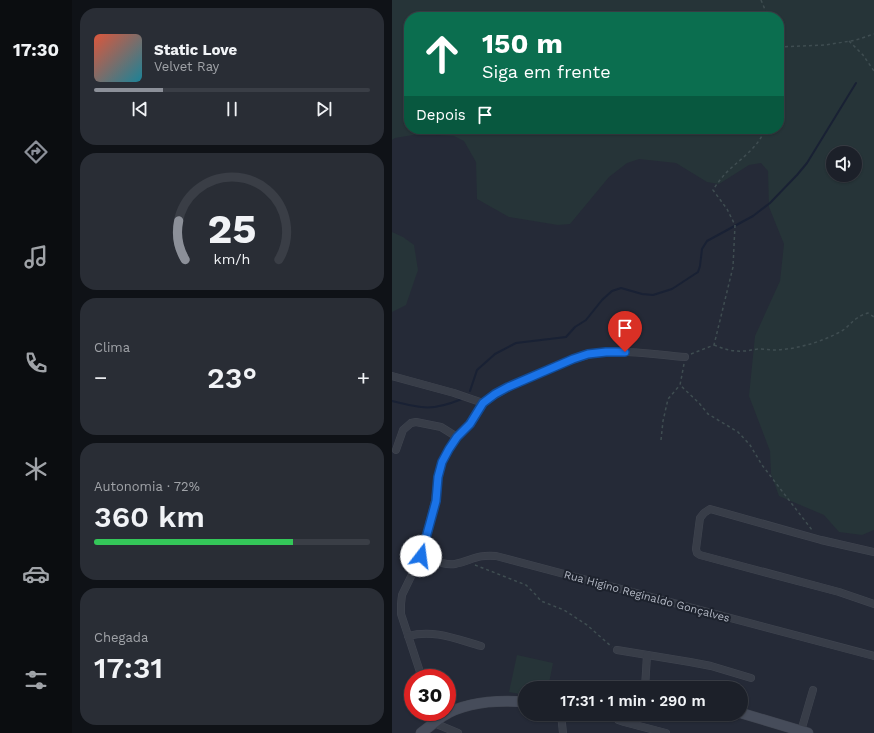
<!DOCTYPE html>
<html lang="pt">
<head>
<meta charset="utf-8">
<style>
  body { margin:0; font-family:"Work Sans",sans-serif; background:#292d35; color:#f1f3f6; height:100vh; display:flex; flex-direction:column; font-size:15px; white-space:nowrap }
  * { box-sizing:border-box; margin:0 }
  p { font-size:13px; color:#a0a3a8 }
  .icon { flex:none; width:22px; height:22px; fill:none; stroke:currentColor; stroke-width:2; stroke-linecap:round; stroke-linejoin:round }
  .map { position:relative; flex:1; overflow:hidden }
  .sheet { display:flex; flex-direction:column; gap:8px; padding:8px; background:#0f1217; width:320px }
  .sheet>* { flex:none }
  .banner { position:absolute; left:12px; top:12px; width:380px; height:122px; border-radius:16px; box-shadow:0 1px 3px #0004,0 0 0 1px #3a3e46; background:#0b6e4f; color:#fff; overflow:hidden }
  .fabs { position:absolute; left:434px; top:146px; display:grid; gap:8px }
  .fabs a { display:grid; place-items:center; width:36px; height:36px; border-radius:50%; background:#1c2029; box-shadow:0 1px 3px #0004,0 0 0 1px #3a3e46; font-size:20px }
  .speed { position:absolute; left:12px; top:669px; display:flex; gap:8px; font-size:20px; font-weight:700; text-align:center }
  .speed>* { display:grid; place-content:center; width:52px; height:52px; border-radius:50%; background:#1c2029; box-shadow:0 1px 3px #0004,0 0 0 1px #3a3e46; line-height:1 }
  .speed .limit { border:6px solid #d22; background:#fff; color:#111 }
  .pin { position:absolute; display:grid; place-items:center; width:34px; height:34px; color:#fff; margin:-41px -17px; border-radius:50% 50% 50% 0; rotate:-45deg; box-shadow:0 0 4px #0007 }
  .pin .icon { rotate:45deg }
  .me { position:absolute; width:44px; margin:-22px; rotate:15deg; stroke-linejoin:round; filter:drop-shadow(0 0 3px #0008) }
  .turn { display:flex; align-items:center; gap:14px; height:84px; padding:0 12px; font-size:18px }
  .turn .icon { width:52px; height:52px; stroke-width:2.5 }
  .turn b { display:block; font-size:28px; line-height:34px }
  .then { display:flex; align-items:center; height:38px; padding:0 12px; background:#0003; gap:8px; font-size:15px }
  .big { font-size:30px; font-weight:600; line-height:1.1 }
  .sheet .card { flex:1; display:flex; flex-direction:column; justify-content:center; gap:6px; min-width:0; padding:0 14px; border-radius:16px; background:#292d35 }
  .sheet .dial { align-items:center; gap:0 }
  .dial svg { height:104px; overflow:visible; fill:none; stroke:#3a3e46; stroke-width:7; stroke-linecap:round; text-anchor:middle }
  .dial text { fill:#f1f3f6; stroke:none }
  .song { display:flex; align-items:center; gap:12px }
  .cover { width:48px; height:48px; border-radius:6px; background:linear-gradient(135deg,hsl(10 70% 55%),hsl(190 70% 35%)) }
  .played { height:4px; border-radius:2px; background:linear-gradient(90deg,#8c9099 25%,#3a3e46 25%) }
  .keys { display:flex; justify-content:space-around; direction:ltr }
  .heat { display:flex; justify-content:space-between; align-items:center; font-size:22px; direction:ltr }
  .charge { height:6px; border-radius:3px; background:linear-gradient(90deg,#34c759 72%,#3a3e46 0) }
  .trip { position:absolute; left:126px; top:681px; width:230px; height:40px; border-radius:20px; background:#1c2029; box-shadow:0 1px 3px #0004,0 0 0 1px #3a3e46; font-weight:600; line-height:40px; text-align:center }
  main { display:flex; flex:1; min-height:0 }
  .tab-bar { display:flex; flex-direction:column; width:72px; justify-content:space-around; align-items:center; background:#0b0d10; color:#a0a3a8 }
  .tab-bar .icon { width:28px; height:28px }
  .tab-bar .selected { color:#8c9099 }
  .tab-bar b { font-size:18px; color:#f1f3f6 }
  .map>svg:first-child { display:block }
  .green { fill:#263438; fill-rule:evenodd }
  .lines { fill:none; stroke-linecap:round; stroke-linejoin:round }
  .stream { stroke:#192134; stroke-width:2 }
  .street-casing { stroke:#414651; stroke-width:8 }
  .secondary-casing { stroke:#414651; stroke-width:11 }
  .path { stroke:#3f4d51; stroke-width:1.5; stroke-dasharray:3 3; stroke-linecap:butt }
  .street { stroke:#383d48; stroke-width:7 }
  .secondary { stroke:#464c5a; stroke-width:10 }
  .route-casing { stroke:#114b97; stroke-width:10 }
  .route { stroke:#1a73e8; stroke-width:7 }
  .labels { text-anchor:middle; stroke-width:4; stroke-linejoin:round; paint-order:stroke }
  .street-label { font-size:11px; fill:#b3b8c4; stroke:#1d222d }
</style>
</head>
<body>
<main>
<nav class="tab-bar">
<b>17:30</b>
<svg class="icon selected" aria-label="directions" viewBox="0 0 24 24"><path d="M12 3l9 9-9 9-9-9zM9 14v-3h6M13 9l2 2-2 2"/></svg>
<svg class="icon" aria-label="music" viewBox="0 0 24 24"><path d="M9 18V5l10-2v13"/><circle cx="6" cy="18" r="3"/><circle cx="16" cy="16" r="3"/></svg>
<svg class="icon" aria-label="phone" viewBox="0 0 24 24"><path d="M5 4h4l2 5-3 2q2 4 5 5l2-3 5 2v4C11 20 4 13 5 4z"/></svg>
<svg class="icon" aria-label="climate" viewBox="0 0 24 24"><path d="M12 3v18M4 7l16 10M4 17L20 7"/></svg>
<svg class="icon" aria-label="car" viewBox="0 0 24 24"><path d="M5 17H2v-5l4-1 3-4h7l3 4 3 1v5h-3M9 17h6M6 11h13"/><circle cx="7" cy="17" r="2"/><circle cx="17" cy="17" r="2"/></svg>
<svg class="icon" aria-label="filters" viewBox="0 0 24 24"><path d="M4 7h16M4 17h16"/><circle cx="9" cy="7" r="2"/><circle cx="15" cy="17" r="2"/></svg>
</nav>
<section class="sheet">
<div class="card">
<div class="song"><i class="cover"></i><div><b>Static Love</b><p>Velvet Ray</p></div></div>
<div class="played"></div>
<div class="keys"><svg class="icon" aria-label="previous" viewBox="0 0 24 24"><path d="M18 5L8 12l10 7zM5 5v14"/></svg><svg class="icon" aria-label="pause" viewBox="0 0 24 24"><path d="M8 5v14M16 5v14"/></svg><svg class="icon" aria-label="next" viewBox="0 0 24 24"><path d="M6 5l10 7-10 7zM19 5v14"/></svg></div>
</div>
<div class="card dial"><svg viewBox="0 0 100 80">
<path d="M14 69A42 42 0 1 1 86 69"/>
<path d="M14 69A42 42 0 0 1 9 39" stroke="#8c9099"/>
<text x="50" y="56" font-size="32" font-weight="700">25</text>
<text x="50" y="72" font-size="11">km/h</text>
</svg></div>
<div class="card"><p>Clima</p>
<div class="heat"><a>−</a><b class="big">23°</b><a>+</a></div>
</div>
<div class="card"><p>Autonomia · 72%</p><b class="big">360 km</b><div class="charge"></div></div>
<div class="card"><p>Chegada</p><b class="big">17:31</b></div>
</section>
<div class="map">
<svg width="482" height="733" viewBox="0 0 482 733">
  <rect width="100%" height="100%" fill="#252a37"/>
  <g class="green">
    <path d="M0,0H482V530L470,535L447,532L432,515L387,496L379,474L378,451L357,396L363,336L388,281L392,244L377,207L376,171L369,163L357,165L327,184L315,182L284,163L247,159L235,163L217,177L178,224L166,225L117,217L85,199L84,162L72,141L62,136L27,134L3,138L0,140ZM17,17H387V129H17ZM441,153H463V175H441Z"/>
    <path d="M0,232L11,237L22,245L26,270L14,305L0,312Z"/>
    <path d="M125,655L161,663L156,688H133V695L117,692Z"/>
  </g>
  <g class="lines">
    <g class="stream">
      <path d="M78,391L85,370L103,354L124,343L174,337L183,327L194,320L210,300L220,291L229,288L250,294L261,295L280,289L306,272L308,266L310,249L315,241L361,216L378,203L405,175L415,163L464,83"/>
      <path d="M0,401C31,409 40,411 70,399"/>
    </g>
    <g class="street-casing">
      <g id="street">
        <path d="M0,376L62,393L91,403L78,424L65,437L50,462L46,477L43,501L29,556L10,595L9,604V614L30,678"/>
        <path d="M91,403C109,389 129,382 150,372C171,363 191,354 214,352C240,350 267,355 293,357"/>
        <path d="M4,450L11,430L19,423L24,422L49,427L65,437"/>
        <path d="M482,552L429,540L318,509L312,513L308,518L304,549L305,553L308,555L447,592L482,604"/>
        <path d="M29,556C39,559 52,566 63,564C79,561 85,554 104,556L482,656"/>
        <path d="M16,636C42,629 64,639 89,646"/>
        <path d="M225,650L298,662L319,666L359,678"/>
        <path d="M253,688L255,655"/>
        <path d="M169,714L171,733"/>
        <path d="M223,714L226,720L232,722L274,733"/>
        <path d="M42,723L66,733"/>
        <path d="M409,731L421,690"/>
      </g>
    </g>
    <g class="secondary-casing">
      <g id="secondary">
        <path d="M349,713L416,733"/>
        <path d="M29,733C37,727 44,721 51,716C75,701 106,700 133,702"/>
      </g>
    </g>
    <g class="path">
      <path d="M369,0L376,17"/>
      <path d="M387,38L392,46"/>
      <path d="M457,41L471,55L482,71"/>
      <path d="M387,47L434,45L464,40L482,34"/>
      <path d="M322,345C332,349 341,352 352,351C357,351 362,349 368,349C373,349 378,350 383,350C405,349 426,343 446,333C459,327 459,318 476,313L482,317"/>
      <path d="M299,354L322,345L341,267L343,225L335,209L321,190C324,185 328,180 332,175C346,160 366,149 373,129"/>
      <path d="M292,364L288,385L307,403L316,414L346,432L358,445L370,465L420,530"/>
      <path d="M269,440L271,421L276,399L288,385"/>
      <path d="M83,565L134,585L143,594L149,601L172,610L195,625L220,647"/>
    </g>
    <use href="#street" class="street"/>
    <use href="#secondary" class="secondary"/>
  </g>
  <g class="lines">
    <g class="route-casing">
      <path id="route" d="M29,556L44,501L46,477L50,462L57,449L65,437L78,424L91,403L103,394L116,387L181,359L196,354L214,352H233"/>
    </g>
    <use href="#route" class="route"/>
  </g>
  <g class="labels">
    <g class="street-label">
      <text transform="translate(255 596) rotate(15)" y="4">Rua Higino Reginaldo Gonçalves</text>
    </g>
  </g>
</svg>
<div class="fabs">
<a><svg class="icon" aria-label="sound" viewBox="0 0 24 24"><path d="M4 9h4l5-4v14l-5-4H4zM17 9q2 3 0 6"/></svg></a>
</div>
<div class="speed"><div class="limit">30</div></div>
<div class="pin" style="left:233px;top:352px;background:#d93025"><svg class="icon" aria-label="arrive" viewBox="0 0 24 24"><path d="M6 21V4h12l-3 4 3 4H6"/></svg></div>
<svg class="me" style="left:29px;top:556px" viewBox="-20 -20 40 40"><circle r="19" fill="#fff"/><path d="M0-13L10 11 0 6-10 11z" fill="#1a73e8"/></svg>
<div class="trip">17:31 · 1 min · 290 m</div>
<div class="banner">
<div class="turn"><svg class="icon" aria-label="ahead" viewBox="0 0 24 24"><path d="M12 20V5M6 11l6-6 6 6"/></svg><div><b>150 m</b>Siga em frente</div></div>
<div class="then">Depois<svg class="icon" aria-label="arrive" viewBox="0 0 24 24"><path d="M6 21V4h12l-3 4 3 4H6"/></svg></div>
</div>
</div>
</main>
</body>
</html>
